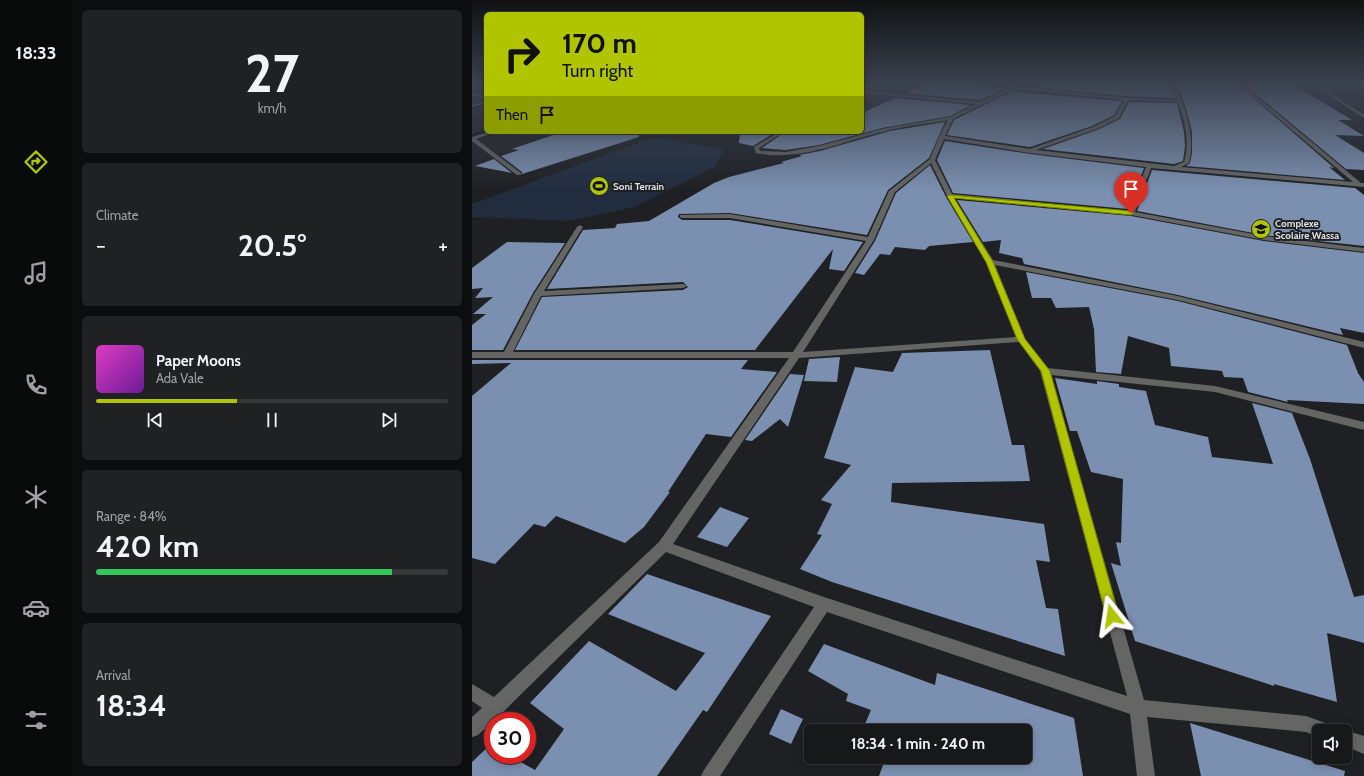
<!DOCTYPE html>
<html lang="en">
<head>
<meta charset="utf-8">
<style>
  body { margin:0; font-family:Cabin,sans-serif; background:#1f2123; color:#f1f3f6; height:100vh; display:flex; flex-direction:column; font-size:15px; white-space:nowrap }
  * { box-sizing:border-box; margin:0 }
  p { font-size:13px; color:#9ea0a2 }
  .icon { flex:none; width:22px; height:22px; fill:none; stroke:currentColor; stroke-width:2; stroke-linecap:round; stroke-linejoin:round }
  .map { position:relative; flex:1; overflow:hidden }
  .drawer { display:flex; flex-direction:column; gap:10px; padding:10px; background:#0c0d0e; width:400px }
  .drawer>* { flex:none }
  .banner { position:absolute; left:12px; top:12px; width:380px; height:122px; border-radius:6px; box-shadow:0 2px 10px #0003,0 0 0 1px #353739; background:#b0c500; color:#111; overflow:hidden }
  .controls { position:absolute; left:840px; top:724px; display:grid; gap:8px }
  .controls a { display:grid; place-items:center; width:40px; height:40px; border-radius:6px; background:#16181a; box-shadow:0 2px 10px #0003,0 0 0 1px #353739; font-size:20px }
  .speed { position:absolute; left:12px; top:712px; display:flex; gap:8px; font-size:20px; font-weight:700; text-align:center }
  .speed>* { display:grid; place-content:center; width:52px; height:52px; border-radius:50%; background:#16181a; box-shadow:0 2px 10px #0003,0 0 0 1px #353739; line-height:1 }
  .speed .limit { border:6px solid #d22; background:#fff; color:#111 }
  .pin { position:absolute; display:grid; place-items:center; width:34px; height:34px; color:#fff; margin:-41px -17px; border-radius:50% 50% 50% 0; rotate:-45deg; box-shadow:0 0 4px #0007 }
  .pin .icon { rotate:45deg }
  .me { position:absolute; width:44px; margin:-22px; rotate:345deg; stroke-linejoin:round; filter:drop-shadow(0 0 3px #0008) }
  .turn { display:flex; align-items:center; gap:14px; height:84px; padding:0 12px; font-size:18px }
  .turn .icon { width:52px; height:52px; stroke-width:2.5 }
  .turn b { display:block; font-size:28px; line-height:34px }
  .then { display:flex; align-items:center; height:38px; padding:0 12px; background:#0003; gap:8px; font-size:15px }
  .big { font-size:30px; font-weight:700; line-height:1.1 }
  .drawer .card { flex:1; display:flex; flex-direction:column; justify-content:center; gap:6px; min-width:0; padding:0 14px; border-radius:6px; background:#1f2123 }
  .drawer .dial { align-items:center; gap:0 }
  .dial b { font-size:52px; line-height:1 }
  .song { display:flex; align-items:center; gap:12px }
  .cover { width:48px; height:48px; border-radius:6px; background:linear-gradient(135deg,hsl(310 70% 55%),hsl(280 70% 35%)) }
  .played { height:4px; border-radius:2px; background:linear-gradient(90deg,#b0c500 40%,#353739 40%) }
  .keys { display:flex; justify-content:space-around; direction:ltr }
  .heat { display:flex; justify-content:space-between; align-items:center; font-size:22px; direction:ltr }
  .charge { height:6px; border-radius:3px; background:linear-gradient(90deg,#34c759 84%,#353739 0) }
  .trip { position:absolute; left:332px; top:724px; width:228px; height:40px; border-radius:6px; background:#16181a; box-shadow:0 2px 10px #0003,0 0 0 1px #353739; font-weight:700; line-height:40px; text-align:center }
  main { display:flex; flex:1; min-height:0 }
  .tabs { display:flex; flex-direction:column; width:72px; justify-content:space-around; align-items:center; background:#090a0a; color:#9ea0a2 }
  .tabs .icon { width:28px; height:28px }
  .tabs .current { color:#b0c500 }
  .tabs b { font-size:18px; color:#f1f3f6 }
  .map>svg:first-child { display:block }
  .green { fill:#212d3f }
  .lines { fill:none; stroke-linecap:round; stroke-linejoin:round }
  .stream { fill:#020e26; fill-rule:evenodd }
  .building { fill:#7b90b0 }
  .minor { fill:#656563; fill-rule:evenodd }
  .route { fill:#b0c500; stroke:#728000 }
  .labels { text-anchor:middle; stroke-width:4; stroke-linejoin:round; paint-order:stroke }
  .far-poi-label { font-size:10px; font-weight:bold; fill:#dedfe2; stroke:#1e2023; text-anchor:start }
</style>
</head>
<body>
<main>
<nav class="tabs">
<b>18:33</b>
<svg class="icon current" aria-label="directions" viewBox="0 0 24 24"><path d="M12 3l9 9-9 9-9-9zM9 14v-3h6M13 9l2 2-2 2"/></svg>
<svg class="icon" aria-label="music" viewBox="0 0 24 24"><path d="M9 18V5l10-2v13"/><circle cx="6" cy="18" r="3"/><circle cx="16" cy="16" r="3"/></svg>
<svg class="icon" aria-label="phone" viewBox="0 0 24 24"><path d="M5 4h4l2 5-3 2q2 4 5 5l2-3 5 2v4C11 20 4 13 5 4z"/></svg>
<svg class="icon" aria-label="climate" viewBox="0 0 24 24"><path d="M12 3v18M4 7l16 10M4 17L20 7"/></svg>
<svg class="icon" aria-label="car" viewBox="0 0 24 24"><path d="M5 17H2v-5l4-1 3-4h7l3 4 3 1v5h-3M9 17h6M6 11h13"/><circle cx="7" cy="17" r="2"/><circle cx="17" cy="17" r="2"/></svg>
<svg class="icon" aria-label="filters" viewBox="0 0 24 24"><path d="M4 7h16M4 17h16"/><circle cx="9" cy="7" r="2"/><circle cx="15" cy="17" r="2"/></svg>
</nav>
<section class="drawer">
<div class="card dial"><b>27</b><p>km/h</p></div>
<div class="card"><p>Climate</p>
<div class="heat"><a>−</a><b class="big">20.5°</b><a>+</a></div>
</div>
<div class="card">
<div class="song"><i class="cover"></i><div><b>Paper Moons</b><p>Ada Vale</p></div></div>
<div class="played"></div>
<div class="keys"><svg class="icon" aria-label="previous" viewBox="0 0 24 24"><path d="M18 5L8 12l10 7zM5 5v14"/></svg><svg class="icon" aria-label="pause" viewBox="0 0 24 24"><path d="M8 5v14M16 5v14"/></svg><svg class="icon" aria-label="next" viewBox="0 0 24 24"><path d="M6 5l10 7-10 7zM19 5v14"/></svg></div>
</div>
<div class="card"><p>Range · 84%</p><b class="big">420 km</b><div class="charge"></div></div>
<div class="card"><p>Arrival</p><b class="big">18:34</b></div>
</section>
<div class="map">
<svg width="892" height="776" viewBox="0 0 892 776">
  <rect width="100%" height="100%" fill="#1e2023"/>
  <path class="green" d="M182,137L252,150L242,167L163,207L97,221L0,217V204Z"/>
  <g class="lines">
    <g class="stream">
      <path d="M14,103V105L0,109V107Z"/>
      <path d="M14,130V132H15L0,137V134Z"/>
    </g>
  </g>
  <g class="building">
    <path d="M454,84H483L531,89L508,100L433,93Z"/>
    <path d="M575,84H698L703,98L655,96L568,88Z"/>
    <path d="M705,84H765L862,168L857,167L873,180L714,166L718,163L720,153V132L715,112Z"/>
    <path d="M772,84H820L880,120H866L892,136L863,135L892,153V170L874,169Z"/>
    <path d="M541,91L556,93L650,101L642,115L620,126L558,147L475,135L482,120Z"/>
    <path d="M423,98L499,105L478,116L410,128L347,145L314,150L290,148L313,132H390V113Z"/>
    <path d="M657,102L705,103L712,132L713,146L711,161L702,164L571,149L625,130L648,119Z"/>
    <path d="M473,122L457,158L416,190L395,235L258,213L207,214L206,217L210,220H258L391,242L372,271L357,269L361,249L283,350H43L70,297L211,290L216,287L211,282L75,289L111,230L143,228L145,224L177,221L242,183L257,177L312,163L309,162L330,156L327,155L348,151L418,131Z"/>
    <path d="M90,132H166L167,137L50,174V172L29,156L47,150L40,149Z"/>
    <path d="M268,132H304L281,146L267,143Z"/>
    <path d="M473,141L558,154L672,168L656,209L481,193L465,160Z"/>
    <path d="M22,159L40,173L3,166Z"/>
    <path d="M458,165L474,197L501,242L457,246L453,250L423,247L418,255L408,254L392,275L383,273L403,241L424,193Z"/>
    <path d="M680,170L883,188L892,195V246L792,235L665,211Z"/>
    <path d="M485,200L659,216L792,241L892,253V333L868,328L871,335L706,295L552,264L550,258L527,253L529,240L511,242Z"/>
    <path d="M35,242L93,243L61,293L31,350H0V325L14,314H1L21,297L3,298L11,288L0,289V268Z"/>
    <path d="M554,272L706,301L875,345L886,373L892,382V404L815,400L816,402L776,392L771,378L752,377L750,371L699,366L697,348L656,336L649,374L624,372L622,329L617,307L584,308L579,298H560Z"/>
    <path d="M518,350L540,445H552L558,481L420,483L419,502L572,524L578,562L564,560L574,608L586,609L593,656L360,582L328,569L350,535L345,534L360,504L349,500L379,465L352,458L383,367L421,372L430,353Z"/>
    <path d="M368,357L365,382L332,381L337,359Z"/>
    <path d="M0,360H276L269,369L305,372L259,437L234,434L196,492H198L172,527L153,543L84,516L73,527L62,524L23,564L0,558V396L39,363L0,364Z"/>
    <path d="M318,374L332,375L316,427L308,419L280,441L273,440Z"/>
    <path d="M583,378L625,384V381L647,384V387L674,391L683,425L736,437L740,457L801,464L780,403L820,413L838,459L882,597L892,595V643L855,633L865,702L802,684V686L663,641L639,563L649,566L644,542L649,543L651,479L619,472L605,431H598Z"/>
    <path d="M248,507L277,518L255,547L225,537Z"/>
    <path d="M175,574L299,616L235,712L231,710L185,776H0V762L18,745L21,746V755H36L63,770L92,729L58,703L117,641L204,691L233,653L136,614Z"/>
    <path d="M352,644L463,685L465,673L602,718L611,776H407L414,757H553V731H390L399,710L374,701L376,694L336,671Z"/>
    <path d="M309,709L331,719L319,744L297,734Z"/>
    <path d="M718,723L873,771L872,776H729Z"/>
  </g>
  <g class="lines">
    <g class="minor">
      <path d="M508,84L541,86L550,84L546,87L655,98L705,100L699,84H703C713,109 724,135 717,163L709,167L881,182L766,84H770L889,183H892V187L679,168L663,212L792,236L892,248V252L792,240L659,215L482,198L521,260L706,296L892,342V348L706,300L523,265L553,339L576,368L743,386L892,422V430L743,392L579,375L672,700L834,716L859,725L861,731H847V737L834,732L675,717L683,776H665L658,714L355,612L248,776H229L232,770L342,607L194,552L30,713L6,735L0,737V717L10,708L0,701V684L22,697L187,542L317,358H0V352H32L62,294L105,227L108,225L111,227L72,291L211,284L215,286L211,288L69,296L41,352H321L394,241L258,218H210L208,217V215L258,214L396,237L417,191L458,159L467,137L476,120C454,124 431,126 410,132C370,142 326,162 284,153L282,147L307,132H312L287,148L288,151L314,152L347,146L410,129L478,117L504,104L390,93V91L508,102L537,88ZM542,89L652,100L643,116L621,127L558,149L473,136L481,119ZM656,100L706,102C713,122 718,141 712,162L702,166L564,150L625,129L647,118ZM472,139L558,153L674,167L657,211L480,194L463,160ZM459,163L475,196L514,262L544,337L331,352L402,240L423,192ZM547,342L568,371L655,696L352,597L201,544L327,358Z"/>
      <path d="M840,84H844L892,115V118Z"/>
      <path d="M0,93L14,95V97L0,95Z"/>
      <path d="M14,101V103L0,107V105Z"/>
      <path d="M16,132H23L4,139L49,173V175H45L0,141V137Z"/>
      <path d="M873,730L892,736V754L873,746V731H869Z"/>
    </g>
  </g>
  <linearGradient id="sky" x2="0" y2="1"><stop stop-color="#101213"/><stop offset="0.44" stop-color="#3b4250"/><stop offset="1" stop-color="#3b4250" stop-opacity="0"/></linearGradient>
  <rect width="892" height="192" fill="url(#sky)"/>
  <path class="route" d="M478,195L659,211L662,213L659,215L482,198L521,262L553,339L578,371L647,616L645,621L640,623L636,621L634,616L569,371L545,339L514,262L475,196Z"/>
  <defs>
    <g id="stadium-disc" transform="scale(1)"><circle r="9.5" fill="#b0c500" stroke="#1e2023"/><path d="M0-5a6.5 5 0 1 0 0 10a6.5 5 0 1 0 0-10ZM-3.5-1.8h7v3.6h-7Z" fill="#111"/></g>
    <g id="school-disc" transform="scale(1)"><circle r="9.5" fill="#b0c500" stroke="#1e2023"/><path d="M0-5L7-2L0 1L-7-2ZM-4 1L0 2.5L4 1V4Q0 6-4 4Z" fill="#111"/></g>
  </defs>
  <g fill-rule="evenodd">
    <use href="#stadium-disc" x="127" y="186"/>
    <use href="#school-disc" x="789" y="229"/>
  </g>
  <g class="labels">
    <g class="far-poi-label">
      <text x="141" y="190">Soni Terrain</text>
      <text x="803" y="227">Complexe<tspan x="803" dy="12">Scolaire Wassa</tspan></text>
    </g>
  </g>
</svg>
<div class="controls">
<a><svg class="icon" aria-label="sound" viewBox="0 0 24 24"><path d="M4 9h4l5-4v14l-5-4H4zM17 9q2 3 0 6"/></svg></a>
</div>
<div class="speed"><div class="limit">30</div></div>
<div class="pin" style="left:659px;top:213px;background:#d93025"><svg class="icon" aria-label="arrive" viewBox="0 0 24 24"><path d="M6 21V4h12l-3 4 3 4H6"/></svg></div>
<svg class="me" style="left:640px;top:616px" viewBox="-20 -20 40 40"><path d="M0-17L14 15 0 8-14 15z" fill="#b0c500" stroke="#fff" stroke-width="4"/></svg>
<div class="trip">18:34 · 1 min · 240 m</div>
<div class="banner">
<div class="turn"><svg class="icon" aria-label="right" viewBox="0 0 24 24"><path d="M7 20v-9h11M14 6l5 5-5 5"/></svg><div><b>170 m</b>Turn right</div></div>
<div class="then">Then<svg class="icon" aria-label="arrive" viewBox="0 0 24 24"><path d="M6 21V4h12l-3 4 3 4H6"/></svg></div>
</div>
</div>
</main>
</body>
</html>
